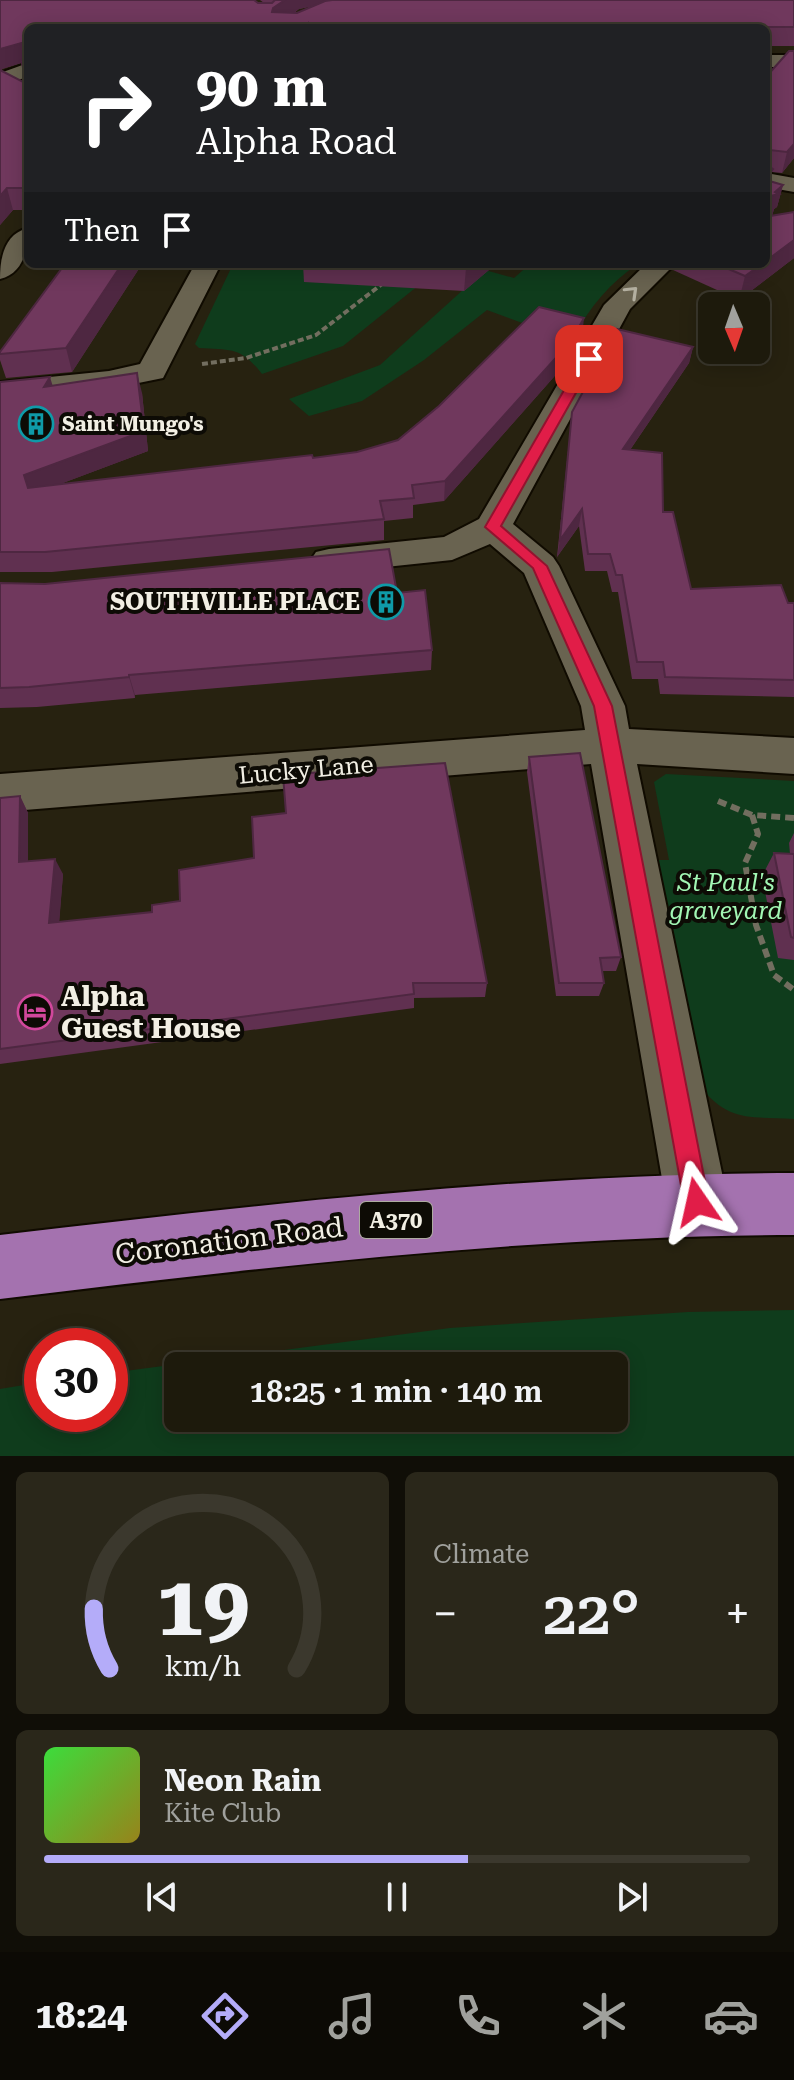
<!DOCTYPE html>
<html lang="en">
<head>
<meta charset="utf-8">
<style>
  body { margin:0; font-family:"Roboto Serif",serif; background:#2a271a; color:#f1f3f6; height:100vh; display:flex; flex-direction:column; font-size:30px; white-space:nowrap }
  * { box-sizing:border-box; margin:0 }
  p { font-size:26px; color:#a0a19d }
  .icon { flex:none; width:44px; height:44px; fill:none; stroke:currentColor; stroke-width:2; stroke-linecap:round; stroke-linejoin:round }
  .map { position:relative; height:1456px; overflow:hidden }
  .side { display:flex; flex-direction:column; gap:16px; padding:16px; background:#100e07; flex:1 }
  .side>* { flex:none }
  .banner { position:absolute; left:24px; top:24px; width:746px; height:244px; border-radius:12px; box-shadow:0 4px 20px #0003,0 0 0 2px #3b382d; background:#202124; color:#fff; overflow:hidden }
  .needle { width:52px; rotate:178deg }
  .buttons { position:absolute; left:698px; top:292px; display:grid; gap:16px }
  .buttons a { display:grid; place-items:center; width:72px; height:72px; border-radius:12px; background:#1d1a0c; box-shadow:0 4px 20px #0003,0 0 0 2px #3b382d; font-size:40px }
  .speed { position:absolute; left:24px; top:1328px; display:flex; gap:16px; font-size:40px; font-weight:700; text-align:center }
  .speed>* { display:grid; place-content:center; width:104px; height:104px; border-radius:50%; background:#1d1a0c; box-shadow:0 4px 20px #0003,0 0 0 2px #3b382d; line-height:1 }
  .speed .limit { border:12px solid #d22; background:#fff; color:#111 }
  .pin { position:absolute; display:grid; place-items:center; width:68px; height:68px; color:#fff; margin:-34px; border-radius:16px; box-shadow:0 4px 12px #0006 }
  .me { position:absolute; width:88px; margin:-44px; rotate:349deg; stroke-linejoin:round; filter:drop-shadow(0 0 6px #0008) }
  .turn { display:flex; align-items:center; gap:28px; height:168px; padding:0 40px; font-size:36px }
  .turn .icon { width:104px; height:104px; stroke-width:2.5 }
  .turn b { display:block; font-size:56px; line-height:68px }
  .then { display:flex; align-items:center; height:76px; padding:0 40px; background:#0003; gap:16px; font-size:30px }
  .big { font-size:60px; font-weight:600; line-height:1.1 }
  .side .widget { flex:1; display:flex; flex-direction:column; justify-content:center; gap:12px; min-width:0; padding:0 28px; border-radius:12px; background:#2a271a }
  .side .dial { align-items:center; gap:0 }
  .dial svg { height:208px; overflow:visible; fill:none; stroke:#3b382d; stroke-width:7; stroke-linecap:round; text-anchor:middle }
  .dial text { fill:#f1f3f6; stroke:none }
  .song { display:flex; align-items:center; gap:24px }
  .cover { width:96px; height:96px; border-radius:12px; background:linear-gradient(135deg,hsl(120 70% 55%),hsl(50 70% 35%)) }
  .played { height:8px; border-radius:4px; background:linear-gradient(90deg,#b4acf9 60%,#3b382d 60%) }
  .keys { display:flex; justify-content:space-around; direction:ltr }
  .heat { display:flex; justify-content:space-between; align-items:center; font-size:44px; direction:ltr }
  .side .tiles { flex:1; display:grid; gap:16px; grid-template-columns:1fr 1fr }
  .widget:last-child { grid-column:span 2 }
  .trip { position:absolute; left:164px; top:1352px; width:464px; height:80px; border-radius:12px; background:#1d1a0c; box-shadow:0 4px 20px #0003,0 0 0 2px #3b382d; font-weight:600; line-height:80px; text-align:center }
  .tabs { display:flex; height:128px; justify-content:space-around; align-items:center; background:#0c0a05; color:#a0a19d }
  .tabs .icon { width:56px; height:56px }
  .tabs .active { color:#b4acf9 }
  .tabs b { font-size:36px; color:#f1f3f6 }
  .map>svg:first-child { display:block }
  .green { fill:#0f3c1c; fill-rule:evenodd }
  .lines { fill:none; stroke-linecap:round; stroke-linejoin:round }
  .minor-casing { stroke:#100b00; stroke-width:4 }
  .trunk-casing { stroke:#100b00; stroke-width:4 }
  .path-far1 { stroke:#726e5f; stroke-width:4; stroke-dasharray:6 3; stroke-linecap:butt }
  .path { stroke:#726e5f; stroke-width:6; stroke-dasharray:9 5; stroke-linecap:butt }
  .minor { fill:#696350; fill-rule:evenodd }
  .trunk { fill:#a472af; fill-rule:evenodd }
  .wall { fill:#603050; fill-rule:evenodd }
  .shaded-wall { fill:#4e2741 }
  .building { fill:#70385d; stroke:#4e2741; stroke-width:2 }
  .oneway { stroke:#b4b0a1 }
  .route { fill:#e11d48; stroke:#92132f; stroke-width:2 }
  .labels { text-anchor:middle; stroke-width:8; stroke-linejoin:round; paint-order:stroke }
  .far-poi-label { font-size:20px; font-weight:bold; fill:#f2efe4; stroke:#0d0b05; text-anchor:start }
  .shield { fill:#0d0b05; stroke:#adaba1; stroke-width:2 }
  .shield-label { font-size:22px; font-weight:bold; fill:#f2efe4 }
  .poi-label { font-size:24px; font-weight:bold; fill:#f2efe4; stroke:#0d0b05; text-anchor:end }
  .street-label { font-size:24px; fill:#f2efe4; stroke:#0d0b05 }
  .park-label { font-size:24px; font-style:italic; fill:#a2f7b4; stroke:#0d0b05 }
  .near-poi-label { font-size:28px; font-weight:bold; fill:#f2efe4; stroke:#0d0b05; text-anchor:start }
  .near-street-label { font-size:28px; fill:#f2efe4; stroke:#0d0b05 }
</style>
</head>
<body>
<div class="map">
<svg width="794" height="1456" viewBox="0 0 794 1456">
  <rect width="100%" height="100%" fill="#272210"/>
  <g class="green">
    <path d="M233,264H466L429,277L343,346L262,374C241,347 232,350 199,348L195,344Z"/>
    <path d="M530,264H638C611,282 589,307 575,336L525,324L487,310L424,360L362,401L309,416L289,399L380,365L485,270L514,278Z"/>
    <path d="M666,774L794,781V1119C747,1116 729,1123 698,1084L650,860H669L654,782Z"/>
    <path d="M794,1310V1456H0V1389L42,1382V1414H110V1373L450,1328L688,1312ZM614,1366V1418H178V1366Z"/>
  </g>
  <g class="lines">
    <g class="minor-casing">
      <g id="minor">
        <rect x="766" y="55" width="28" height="12"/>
        <path d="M28,63V76L19,80L28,86V101L0,84L3,72Z"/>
        <path d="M766,173L794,178V192L766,187Z"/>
        <path d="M28,228C28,249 24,273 0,279C0,258 4,234 28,228Z"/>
        <path d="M195,264H221L163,378L109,389L0,400V382L109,371L140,364Z"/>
        <path d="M646,264H675L630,309L513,524L553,557L559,566L625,706L629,729L794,738V774L637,764L728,1202L719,1224L697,1233L675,1224L666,1202L591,764L0,812V774L585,730L581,706L524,573L490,544L452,560L329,573L316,570L310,561L316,552L329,549L444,537L479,519L604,305Z"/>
      </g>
    </g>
    <g class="trunk-casing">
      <path id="trunk" d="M794,1173V1235C527,1236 264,1267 0,1299V1235C264,1204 527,1174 794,1173Z"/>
    </g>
    <path class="path-far1" d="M202,364L246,358L316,335L382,284"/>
    <g class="path">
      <path d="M718,801L752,815L794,818"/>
      <path d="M752,815L758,834L745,863L756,925L774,975L794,990"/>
    </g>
    <use href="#minor" class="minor"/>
    <use href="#trunk" class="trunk"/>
  </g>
  <g class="wall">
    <path d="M0,0L264,3L260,0H794V46H766V28H28V210H13L0,225ZM313,6L297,13H294L299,9ZM21,63L25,83L2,71V69Z"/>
    <path d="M766,77L794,158L782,173L772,172L769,181L783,185L777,207L774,209L772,216L794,212V258L739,300L673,270L675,264H766Z"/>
    <path d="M65,264H142L72,372L6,378L0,360V352Z"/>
    <path d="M303,264H496L464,291L304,282Z"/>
    <path d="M582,337L568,361L444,501L413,505V518L384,521V540L52,572H0V382L142,393L148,451L60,484L313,458L357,452L398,440Z"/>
    <path d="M693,347L689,363L630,450L663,512L691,589L794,603V697L660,694L658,679H632L618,592H612L607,571H585L579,526L557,557L572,412Z"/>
    <path d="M0,583L397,593L432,650L431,670L135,695V698L37,707L0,708Z"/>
    <path d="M529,757L621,957L616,971H602L604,983L599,996H556L527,772Z"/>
    <path d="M20,796L28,813V862L63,874L59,922L487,983L485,997L414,998V1008L0,1064V798Z"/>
    <path d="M794,833V960L778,958L762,876L774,853L790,854L789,843Z"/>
  </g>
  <g class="shaded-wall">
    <path d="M285,0H340L299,9L274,26L273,8Z"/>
    <path d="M25,42L28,61H20L21,63L2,69L0,76V49Z"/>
    <path d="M794,144V158L782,173L787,152Z"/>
    <path d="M773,169L767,190L766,191V176Z"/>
    <path d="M783,185L777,207L774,209L772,216L766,217L770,196Z"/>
    <path d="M7,188L13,210L0,225V196Z"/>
    <path d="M794,240V258L739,300L745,276L762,264H766V261Z"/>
    <path d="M122,264H142L72,372L66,348Z"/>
    <path d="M471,264H496L464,291L466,268Z"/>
    <path d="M584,318L582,337L568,361L444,501L445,481Z"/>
    <path d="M693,347L689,363L619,466L623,449Z"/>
    <path d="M137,373L142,393L148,451L31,495L28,488L24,475Z"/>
    <path d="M50,377L56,397L44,387Z"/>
    <path d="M582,509L579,526L557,557L560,540Z"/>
    <path d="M129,675L135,695V698L129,677Z"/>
    <path d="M20,796L28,813V878L19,862Z"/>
    <path d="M55,859L63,874L58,938L49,923Z"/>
  </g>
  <g class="building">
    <path d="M0,0H254L258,3H272L275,0H285L273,8L272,12L297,13L325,1L332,0H794V27L308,28V24L305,28H28V188H7L0,196V70L25,83L26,67L20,61L26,57L25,42L0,49Z"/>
    <path d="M789,51H794V144L787,152L770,150L769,166L773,169L766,176V77Z"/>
    <path d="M766,180L783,185L775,192L779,194L770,196V216L794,212V240L766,261Z"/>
    <path d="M65,264H122L66,348L0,354V352Z"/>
    <path d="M394,264H471L466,268Z"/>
    <path d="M717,264H762L745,276Z"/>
    <path d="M539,307L584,318L571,341L445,481L412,485L414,498L380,501L384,519L45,552H0V382L50,377L44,387L137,373L144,431L24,475L28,488L312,455L313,458L357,452L398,440L439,406Z"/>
    <path d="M617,329L693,347L623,449L662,453L663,512H673L691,589L781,585L788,603H794V680L665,677L663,662H637L622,575H616L610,554H588L582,509L560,540L572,412Z"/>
    <path d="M389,549L397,593L425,590L432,650L129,675V677L29,687L0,688V583L45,584Z"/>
    <path d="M580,753L621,957L600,958L604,983H559L529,757Z"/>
    <path d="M445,763L487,983H413L414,994L0,1049V798L20,796L19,862L55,859L49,923L152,912V905L180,901L179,870L254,858L252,817L286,813L283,775Z"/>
    <path d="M774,853L794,854V938L791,937Z"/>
  </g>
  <defs><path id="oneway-chevron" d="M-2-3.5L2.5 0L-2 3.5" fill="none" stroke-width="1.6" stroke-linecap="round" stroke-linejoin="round" transform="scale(2)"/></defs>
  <use class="oneway" href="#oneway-chevron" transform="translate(632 292) rotate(-44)"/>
  <path class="route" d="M589,355L595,359L501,526L547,566L612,706L709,1202L706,1211L697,1215L688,1211L684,1202L594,706L533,568L485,527L582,359Z"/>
  <defs>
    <g id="building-ring" transform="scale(1.8)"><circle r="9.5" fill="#0d0b05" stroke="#0f9aa8" stroke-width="1.5"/><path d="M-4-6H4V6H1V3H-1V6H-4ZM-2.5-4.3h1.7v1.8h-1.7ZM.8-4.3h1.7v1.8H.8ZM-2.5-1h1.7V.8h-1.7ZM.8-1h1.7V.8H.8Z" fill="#0f9aa8"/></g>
    <g id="hotel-ring" transform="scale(1.8)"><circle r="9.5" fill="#0d0b05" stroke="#d1479c" stroke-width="1.5"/><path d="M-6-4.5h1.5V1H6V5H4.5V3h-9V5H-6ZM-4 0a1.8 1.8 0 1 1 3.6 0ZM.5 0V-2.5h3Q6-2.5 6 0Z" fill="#d1479c"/></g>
  </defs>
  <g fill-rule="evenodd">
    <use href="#building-ring" x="36" y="424"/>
    <use href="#building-ring" x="386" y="602"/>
    <use href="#hotel-ring" x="35" y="1012"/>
  </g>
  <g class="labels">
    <g class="far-poi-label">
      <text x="62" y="431">Saint Mungo's</text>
    </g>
    <rect class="shield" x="360" y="1202" width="72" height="36" rx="6"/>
    <g class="shield-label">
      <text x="396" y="1228">A370</text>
    </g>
    <g class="poi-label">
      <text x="360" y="610">SOUTHVILLE PLACE</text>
    </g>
    <g class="street-label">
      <text transform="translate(306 770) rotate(-5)" y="8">Lucky Lane</text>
    </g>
    <g class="park-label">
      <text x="726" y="891">St Paul's<tspan x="726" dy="28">graveyard</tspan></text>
    </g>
    <g class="near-poi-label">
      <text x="61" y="1006">Alpha<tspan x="61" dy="32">Guest House</tspan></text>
    </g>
    <g class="near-street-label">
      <text transform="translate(229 1240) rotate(-7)" y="10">Coronation Road</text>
    </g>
  </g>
</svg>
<div class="buttons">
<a><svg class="needle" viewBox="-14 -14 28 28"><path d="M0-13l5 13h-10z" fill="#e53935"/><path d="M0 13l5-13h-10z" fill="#a0a19d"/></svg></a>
</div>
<div class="speed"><div class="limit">30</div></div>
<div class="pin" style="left:589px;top:359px;background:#d93025"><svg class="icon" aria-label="arrive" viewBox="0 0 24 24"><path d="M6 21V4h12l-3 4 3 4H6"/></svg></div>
<svg class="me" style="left:697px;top:1202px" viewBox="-20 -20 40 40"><path d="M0-17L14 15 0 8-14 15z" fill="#e11d48" stroke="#fff" stroke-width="4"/></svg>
<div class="trip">18:25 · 1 min · 140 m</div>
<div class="banner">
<div class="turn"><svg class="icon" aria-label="right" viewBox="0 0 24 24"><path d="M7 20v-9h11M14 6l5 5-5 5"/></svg><div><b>90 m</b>Alpha Road</div></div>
<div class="then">Then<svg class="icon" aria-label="arrive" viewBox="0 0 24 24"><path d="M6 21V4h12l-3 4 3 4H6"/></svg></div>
</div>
</div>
<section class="side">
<div class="tiles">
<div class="widget dial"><svg viewBox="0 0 100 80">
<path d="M14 69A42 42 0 1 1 86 69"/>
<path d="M14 69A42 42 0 0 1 8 46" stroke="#b4acf9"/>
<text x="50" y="56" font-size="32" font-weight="700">19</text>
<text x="50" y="72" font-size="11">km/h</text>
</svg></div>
<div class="widget"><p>Climate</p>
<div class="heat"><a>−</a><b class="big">22°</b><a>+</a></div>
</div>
<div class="widget">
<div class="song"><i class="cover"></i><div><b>Neon Rain</b><p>Kite Club</p></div></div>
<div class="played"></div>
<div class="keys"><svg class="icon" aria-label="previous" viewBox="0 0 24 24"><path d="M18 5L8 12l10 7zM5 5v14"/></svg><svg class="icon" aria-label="pause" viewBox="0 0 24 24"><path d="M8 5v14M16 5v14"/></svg><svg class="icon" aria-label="next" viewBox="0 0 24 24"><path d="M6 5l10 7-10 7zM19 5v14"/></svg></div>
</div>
</div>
</section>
<nav class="tabs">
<b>18:24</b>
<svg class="icon active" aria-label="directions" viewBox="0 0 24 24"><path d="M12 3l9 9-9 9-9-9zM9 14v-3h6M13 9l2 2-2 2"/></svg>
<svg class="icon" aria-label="music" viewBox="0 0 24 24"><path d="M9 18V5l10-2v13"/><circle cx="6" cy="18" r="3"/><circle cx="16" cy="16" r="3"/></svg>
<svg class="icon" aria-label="phone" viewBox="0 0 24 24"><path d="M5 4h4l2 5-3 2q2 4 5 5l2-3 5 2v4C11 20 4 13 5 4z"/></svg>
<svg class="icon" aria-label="climate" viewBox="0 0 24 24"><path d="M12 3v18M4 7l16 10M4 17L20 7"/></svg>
<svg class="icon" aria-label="car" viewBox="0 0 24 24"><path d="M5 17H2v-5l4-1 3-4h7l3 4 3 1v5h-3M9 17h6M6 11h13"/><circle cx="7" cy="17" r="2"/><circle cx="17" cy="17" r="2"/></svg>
</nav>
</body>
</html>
